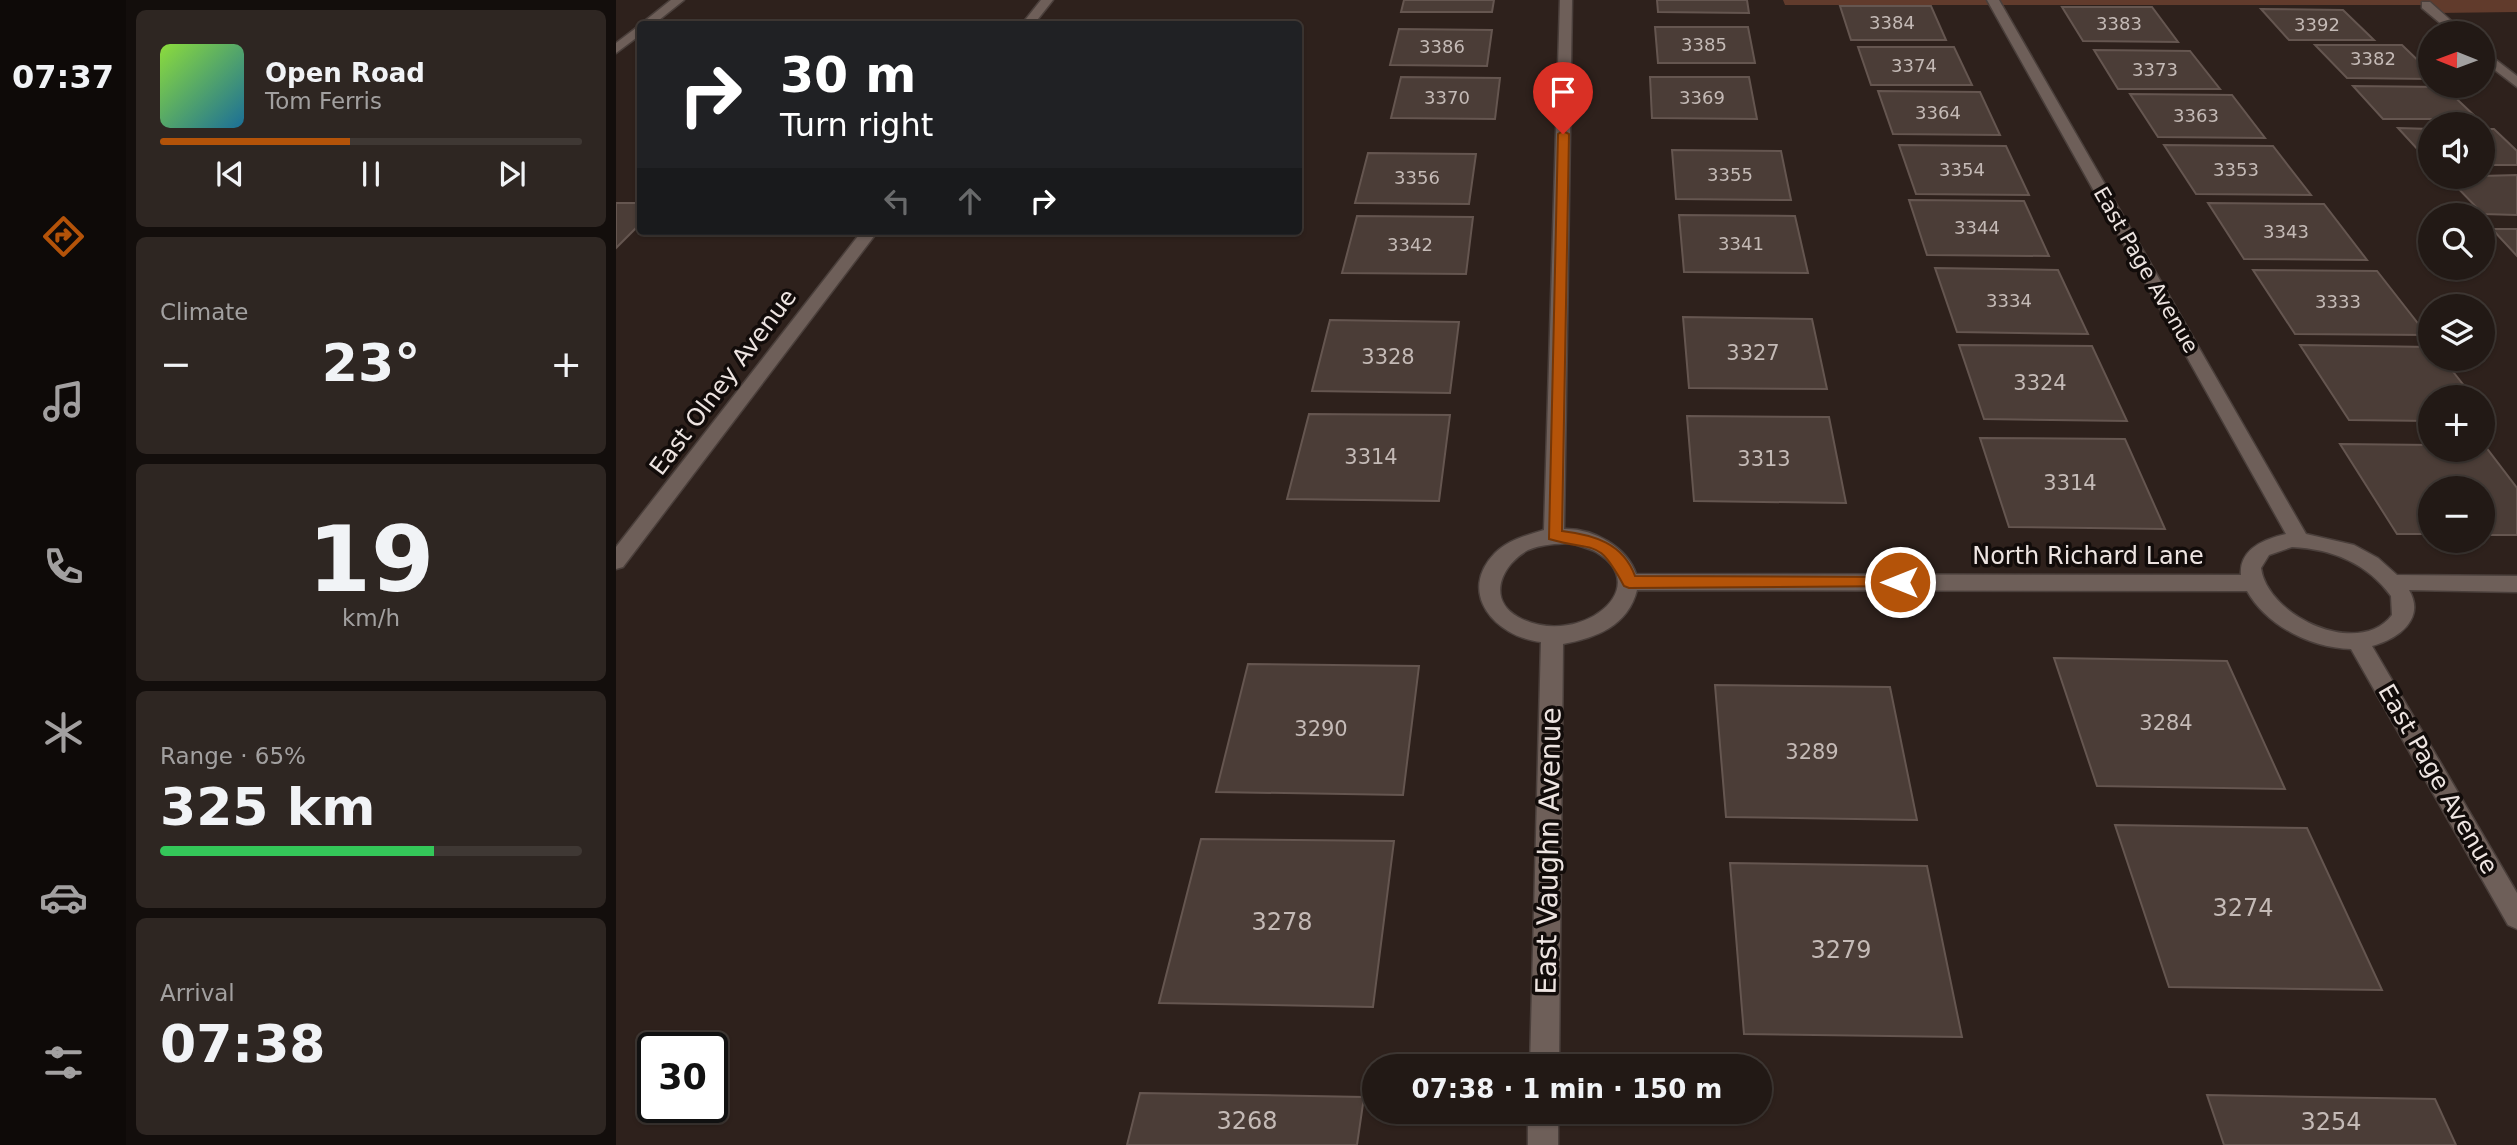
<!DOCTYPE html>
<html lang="en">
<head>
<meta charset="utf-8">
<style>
  body { margin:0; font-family:"DejaVu Sans",sans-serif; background:#2e2622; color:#f1f3f6; height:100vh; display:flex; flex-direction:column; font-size:26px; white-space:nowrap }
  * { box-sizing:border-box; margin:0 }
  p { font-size:23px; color:#a2a0a0 }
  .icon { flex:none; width:38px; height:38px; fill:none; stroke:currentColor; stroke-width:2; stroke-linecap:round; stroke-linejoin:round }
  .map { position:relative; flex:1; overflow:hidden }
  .sheet { display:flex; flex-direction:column; gap:10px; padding:10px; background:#130e0c; width:490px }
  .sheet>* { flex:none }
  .hud { position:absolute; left:21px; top:21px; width:665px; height:214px; border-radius:7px; box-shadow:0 2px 5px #0004,0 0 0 2px #3f3834; background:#202124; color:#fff; overflow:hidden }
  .needle { width:46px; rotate:271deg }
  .buttons { position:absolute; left:1802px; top:21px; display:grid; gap:14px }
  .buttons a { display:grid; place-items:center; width:77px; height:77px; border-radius:50%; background:#221915; box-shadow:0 2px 5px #0004,0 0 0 2px #3f3834; font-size:35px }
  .speed { position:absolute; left:21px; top:1032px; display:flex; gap:14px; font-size:35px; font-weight:700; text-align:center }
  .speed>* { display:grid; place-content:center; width:91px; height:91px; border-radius:50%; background:#221915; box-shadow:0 2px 5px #0004,0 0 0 2px #3f3834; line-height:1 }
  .speed .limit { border:4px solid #111; border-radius:10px; background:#fff; color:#111 }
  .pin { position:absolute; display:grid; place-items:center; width:60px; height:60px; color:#fff; margin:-72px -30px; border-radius:50% 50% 50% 0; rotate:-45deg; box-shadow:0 0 7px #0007 }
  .pin .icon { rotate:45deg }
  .me { position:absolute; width:77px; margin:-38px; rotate:270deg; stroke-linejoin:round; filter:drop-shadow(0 0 5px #0008) }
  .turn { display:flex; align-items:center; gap:24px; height:147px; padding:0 28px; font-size:32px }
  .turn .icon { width:91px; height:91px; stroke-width:2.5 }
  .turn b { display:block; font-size:49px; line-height:60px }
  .lanes { display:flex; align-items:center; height:66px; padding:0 28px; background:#0003; justify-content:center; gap:35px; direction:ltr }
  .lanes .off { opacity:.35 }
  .big { font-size:52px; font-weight:700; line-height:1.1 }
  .sheet .tile { flex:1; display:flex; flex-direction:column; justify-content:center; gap:10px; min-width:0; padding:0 24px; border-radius:10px; background:#2e2622 }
  .sheet .dial { align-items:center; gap:0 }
  .dial b { font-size:91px; line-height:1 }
  .song { display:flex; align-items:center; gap:21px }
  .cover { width:84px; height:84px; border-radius:10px; background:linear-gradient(135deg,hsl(90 70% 55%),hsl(200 70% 35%)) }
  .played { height:7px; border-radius:4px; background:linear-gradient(90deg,#b45309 45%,#3f3834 45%) }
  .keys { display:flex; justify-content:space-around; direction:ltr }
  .heat { display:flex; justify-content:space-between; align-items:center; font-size:38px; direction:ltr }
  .charge { height:10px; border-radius:5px; background:linear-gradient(90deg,#34c759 65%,#3f3834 0) }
  .trip { position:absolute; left:746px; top:1054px; width:410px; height:70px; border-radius:35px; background:#221915; box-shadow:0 2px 5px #0004,0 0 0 2px #3f3834; font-weight:700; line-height:70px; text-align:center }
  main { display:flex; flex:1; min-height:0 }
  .tabs { display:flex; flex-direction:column; width:126px; justify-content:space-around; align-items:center; background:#0e0a08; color:#a2a0a0 }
  .tabs .icon { width:49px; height:49px }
  .tabs .selected { color:#b45309 }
  .tabs b { font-size:32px; color:#f1f3f6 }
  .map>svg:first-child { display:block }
  .green { fill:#613b2c }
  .building { fill:#4b3d37; stroke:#655650; stroke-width:2 }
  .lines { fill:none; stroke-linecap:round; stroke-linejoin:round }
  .minor-casing { stroke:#4a3f3b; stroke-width:3 }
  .minor { fill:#6e5f59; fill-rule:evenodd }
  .route { fill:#b45309; stroke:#753606; stroke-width:2 }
  .labels { text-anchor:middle; stroke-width:7; stroke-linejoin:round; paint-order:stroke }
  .far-number-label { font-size:18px; fill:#c4bab6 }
  .far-street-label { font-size:21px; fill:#ede4e1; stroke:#120c0a }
  .number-label { font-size:21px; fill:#c4bab6 }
  .street-label { font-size:24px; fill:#ede4e1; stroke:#120c0a }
  .near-number-label { font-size:24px; fill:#c4bab6 }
  .near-street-label { font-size:28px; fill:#ede4e1; stroke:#120c0a }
</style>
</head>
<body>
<main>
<nav class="tabs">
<b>07:37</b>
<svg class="icon selected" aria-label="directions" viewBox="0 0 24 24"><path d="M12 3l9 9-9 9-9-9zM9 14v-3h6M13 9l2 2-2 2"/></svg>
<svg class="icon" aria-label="music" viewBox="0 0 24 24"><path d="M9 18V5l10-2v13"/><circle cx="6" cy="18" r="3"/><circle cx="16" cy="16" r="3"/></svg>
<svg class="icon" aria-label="phone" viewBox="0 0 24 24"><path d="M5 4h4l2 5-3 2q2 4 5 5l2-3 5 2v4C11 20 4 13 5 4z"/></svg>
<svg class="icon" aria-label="climate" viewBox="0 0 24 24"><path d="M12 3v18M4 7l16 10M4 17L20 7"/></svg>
<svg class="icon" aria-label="car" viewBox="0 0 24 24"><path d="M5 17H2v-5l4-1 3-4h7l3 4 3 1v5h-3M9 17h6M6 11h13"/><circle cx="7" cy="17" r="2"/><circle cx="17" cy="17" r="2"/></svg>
<svg class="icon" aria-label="filters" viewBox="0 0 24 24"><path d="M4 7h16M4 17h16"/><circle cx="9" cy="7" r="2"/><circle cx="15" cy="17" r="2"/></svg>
</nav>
<section class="sheet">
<div class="tile">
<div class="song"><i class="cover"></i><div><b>Open Road</b><p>Tom Ferris</p></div></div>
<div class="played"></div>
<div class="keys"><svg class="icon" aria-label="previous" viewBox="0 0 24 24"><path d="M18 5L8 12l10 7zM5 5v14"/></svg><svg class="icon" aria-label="pause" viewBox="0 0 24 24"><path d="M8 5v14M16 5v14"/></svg><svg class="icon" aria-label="next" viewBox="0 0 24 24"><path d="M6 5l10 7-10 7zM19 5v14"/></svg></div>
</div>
<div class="tile"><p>Climate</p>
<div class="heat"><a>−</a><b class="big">23°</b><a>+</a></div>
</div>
<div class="tile dial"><b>19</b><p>km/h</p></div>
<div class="tile"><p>Range · 65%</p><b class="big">325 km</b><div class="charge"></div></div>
<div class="tile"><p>Arrival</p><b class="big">07:38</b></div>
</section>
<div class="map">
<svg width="1901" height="1145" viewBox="0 0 1901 1145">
  <rect width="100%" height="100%" fill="#2e211c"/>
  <path class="green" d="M1167,0H1901V12L1820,13L1810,5H1169Z"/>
  <g class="building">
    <path d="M788,0H878L876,12H785Z"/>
    <path d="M1041,0H1131L1133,13L1042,12Z"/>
    <path d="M1224,6H1315L1330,40H1235Z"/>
    <path d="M1446,7H1536L1562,42L1467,41Z"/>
    <path d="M1645,9L1727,10L1758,40H1673Z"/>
    <path d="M1039,27H1132L1139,63H1042Z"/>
    <path d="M783,29L876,30L871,66L774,65Z"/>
    <path d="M1699,45H1786L1815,73V79L1731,78Z"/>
    <path d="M1242,47H1338L1356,85H1255Z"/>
    <path d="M1478,50L1574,51L1604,89H1502Z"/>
    <path d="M785,77L884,78L879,119L775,118Z"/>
    <path d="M1034,77H1133L1141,119L1036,118Z"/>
    <path d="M1737,86L1828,87L1862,119H1767Z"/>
    <path d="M1262,91L1364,92L1384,135L1277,134Z"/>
    <path d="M1514,94L1616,95L1649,138L1542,137Z"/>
    <path d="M1782,128L1815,129V164Z"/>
    <path d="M1867,129H1878L1901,151V165H1867Z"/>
    <path d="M1283,145L1390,146L1413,195L1300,194Z"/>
    <path d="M1548,145L1657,146L1695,195L1580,194Z"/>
    <path d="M1056,150L1165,151L1175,200L1060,199Z"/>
    <path d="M752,153L860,154L853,204L739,203Z"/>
    <path d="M1901,175V215L1867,214L1831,177Z"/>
    <path d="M1293,200L1408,201L1433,256L1311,255Z"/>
    <path d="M0,203H24V224L0,248Z"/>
    <path d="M1592,203L1708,204L1751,260L1628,259Z"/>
    <path d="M1063,215L1179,216L1192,273L1068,272Z"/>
    <path d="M741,216L857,217L850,274L726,273Z"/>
    <path d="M1876,229H1901V256Z"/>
    <path d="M1319,268L1442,270L1472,334L1341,332Z"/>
    <path d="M1637,270L1761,271L1811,335L1679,334Z"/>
    <path d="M1067,317L1196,319L1211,389L1073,388Z"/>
    <path d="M714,320L843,322L834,393L696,391Z"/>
    <path d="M1343,345L1476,346L1511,421L1368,419Z"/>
    <path d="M1684,345L1815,347V359H1827L1857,397H1815V421L1733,420Z"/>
    <path d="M693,414L834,415L823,501L671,499Z"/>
    <path d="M1071,416L1213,417L1230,503L1078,501Z"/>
    <path d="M1364,438L1509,439L1549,529L1393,527Z"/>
    <path d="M1724,444L1815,445V450H1867L1869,446L1901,488V535H1867V488H1815V534H1781Z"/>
    <path d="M1438,658L1611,661L1669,789L1481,786Z"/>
    <path d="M632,664L803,666L787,795L600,792Z"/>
    <path d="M1099,685L1274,687L1301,820L1110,817Z"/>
    <path d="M1499,825L1691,828L1766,990L1553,987Z"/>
    <path d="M585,839L778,841L757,1007L543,1003Z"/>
    <path d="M1114,863L1311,866L1346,1037L1128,1034Z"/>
    <path d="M524,1093L748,1097L741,1145H511Z"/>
    <path d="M1591,1095L1819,1099L1840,1145H1608Z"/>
  </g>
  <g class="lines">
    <g class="minor-casing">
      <g id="minor">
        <path d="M55,0H68L38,24H25Z"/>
        <path d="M425,0H437L418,24H406Z"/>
        <path d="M944,0H956L948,529C977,528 1011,547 1020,574L1625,575C1623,549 1648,539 1670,534L1371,0H1383L1690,534L1738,545L1762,558L1781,575L1901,576V592L1793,590C1810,619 1782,639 1756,646L1901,893V929L1892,925L1735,649C1695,648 1651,626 1631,591L1021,590C1012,626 980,638 947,644L943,1066H914L925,642C880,637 840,593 879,553C892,540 911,535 928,530ZM955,543C963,546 973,548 980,552C1041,588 961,650 902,617C870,599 886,564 912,550C926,544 940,544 955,543ZM1676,547C1716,549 1751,563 1775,596L1776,615C1743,659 1651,616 1645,568L1653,555Z"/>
        <path d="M1806,2H1814L1849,33H1836L1806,8Z"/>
        <path d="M24,25V35L0,53V43Z"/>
        <path d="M1867,50L1901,76V87L1867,61Z"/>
        <path d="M246,231H262L7,567L0,569V547Z"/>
        <rect x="912" y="1111" width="30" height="34"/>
      </g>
    </g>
    <use href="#minor" class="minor"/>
  </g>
  <path class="route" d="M947,131L953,134L946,531C978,535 1007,543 1019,576L1284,577L1292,582L1290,586L1013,588L1008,586C981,536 980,553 933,539L942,134Z"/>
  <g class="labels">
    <g class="far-number-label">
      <text x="1276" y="29">3384</text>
      <text x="1503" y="30">3383</text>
      <text x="1701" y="31">3392</text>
      <text x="1088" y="51">3385</text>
      <text x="826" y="53">3386</text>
      <text x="1757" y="65">3382</text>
      <text x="1298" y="72">3374</text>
      <text x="1539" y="76">3373</text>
      <text x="831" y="104">3370</text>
      <text x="1086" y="104">3369</text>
      <text x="1322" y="119">3364</text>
      <text x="1580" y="122">3363</text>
      <text x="1346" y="176">3354</text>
      <text x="1620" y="176">3353</text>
      <text x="1114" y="181">3355</text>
      <text x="801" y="184">3356</text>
      <text x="1361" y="234">3344</text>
      <text x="1670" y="238">3343</text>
      <text x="1125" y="250">3341</text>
      <text x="794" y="251">3342</text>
      <text x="1393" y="307">3334</text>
      <text x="1722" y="308">3333</text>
    </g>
    <g class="far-street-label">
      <text transform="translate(1530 270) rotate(60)" y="7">East Page Avenue</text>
    </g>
    <g class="number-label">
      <text x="1137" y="360">3327</text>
      <text x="772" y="364">3328</text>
      <text x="1424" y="390">3324</text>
      <text x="755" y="464">3314</text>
      <text x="1148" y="466">3313</text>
      <text x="1454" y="490">3314</text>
      <text x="1550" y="730">3284</text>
      <text x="705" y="736">3290</text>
      <text x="1196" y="759">3289</text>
    </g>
    <g class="street-label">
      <text transform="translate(107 382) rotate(-53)" y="8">East Olney Avenue</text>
      <text x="1472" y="564">North Richard Lane</text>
      <text transform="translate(1822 779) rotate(60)" y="8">East Page Avenue</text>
    </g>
    <g class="near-number-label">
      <text x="1627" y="916">3274</text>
      <text x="666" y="930">3278</text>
      <text x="1225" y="958">3279</text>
      <text x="631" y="1129">3268</text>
      <text x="1715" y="1130">3254</text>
    </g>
    <g class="near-street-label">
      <text transform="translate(932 851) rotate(-89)" y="10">East Vaughn Avenue</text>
    </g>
  </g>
</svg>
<div class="buttons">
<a><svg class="needle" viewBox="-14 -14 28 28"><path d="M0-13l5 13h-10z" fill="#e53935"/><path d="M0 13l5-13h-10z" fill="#a2a0a0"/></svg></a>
<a><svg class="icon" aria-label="sound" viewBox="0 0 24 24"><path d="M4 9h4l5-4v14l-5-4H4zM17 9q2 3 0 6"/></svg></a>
<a><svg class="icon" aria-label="search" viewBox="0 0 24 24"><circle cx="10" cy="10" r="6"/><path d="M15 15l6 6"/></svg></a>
<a><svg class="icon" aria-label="layers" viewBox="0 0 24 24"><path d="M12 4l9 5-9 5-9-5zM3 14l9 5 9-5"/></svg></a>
<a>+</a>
<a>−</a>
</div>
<div class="speed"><div class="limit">30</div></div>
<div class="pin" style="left:947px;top:134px;background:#d93025"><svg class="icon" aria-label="arrive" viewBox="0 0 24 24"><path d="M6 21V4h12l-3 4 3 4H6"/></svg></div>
<svg class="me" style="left:1284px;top:582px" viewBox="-20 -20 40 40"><circle r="17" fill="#b45309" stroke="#fff" stroke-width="3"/><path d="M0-11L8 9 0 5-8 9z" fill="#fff"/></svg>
<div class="trip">07:38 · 1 min · 150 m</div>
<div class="hud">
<div class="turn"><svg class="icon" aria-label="right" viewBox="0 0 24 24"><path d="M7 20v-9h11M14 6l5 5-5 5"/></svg><div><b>30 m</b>Turn right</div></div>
<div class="lanes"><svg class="icon off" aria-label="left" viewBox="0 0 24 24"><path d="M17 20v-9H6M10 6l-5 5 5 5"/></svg><svg class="icon off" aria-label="ahead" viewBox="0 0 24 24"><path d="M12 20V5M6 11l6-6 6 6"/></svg><svg class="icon" aria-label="right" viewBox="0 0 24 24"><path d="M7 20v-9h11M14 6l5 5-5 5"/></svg></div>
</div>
</div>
</main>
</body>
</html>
